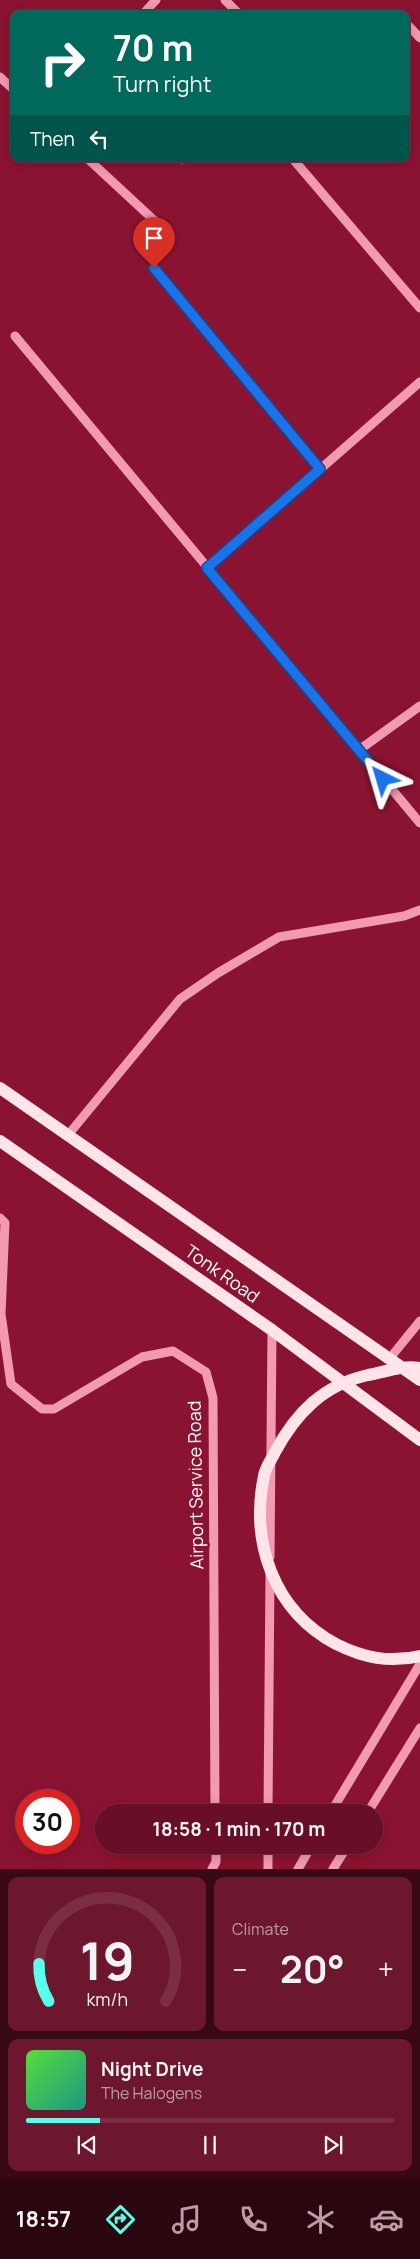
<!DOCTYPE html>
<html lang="en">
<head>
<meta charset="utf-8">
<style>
  body { margin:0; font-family:Manrope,sans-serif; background:#6d172e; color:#f1f3f6; height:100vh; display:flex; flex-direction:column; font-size:19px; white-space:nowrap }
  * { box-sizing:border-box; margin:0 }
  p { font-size:16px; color:#bd9ca7 }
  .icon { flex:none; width:28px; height:28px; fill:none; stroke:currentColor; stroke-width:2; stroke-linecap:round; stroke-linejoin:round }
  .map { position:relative; height:1869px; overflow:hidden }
  .panel { display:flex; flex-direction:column; gap:8px; padding:8px; background:#390815; flex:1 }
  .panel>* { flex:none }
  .guide { position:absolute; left:10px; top:10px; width:400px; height:152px; border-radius:10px; box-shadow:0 2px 12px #0003,0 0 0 1px #7b2e43; background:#00695c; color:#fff; overflow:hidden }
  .speed { position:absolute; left:15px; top:1789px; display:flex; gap:10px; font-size:25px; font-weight:700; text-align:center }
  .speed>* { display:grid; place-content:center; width:65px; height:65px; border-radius:50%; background:#680e26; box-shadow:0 2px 12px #0003,0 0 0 1px #7b2e43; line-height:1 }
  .speed .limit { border:8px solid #d22; background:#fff; color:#111 }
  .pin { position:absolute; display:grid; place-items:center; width:42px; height:42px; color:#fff; margin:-51px -21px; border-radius:50% 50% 50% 0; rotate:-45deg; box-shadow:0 0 5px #0007 }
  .pin .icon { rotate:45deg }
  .me { position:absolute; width:55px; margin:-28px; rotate:320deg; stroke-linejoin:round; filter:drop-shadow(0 0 4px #0008) }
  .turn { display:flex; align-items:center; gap:18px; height:105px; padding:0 20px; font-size:22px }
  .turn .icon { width:65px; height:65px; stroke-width:2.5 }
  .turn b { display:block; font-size:35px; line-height:42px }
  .then { display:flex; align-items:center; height:48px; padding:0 20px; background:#0003; gap:10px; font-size:19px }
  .big { font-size:38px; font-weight:700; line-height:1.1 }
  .panel .card { flex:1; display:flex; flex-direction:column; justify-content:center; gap:8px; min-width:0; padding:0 18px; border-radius:10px; background:#6d172e }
  .panel .dial { align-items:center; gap:0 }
  .dial svg { height:130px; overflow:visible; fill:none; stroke:#7b2e43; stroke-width:7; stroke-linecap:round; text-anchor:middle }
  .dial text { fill:#f1f3f6; stroke:none }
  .song { display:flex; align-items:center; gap:15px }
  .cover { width:60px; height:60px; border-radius:8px; background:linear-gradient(135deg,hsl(110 70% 55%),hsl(170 70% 35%)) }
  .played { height:5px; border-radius:2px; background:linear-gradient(90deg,#5affec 20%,#7b2e43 20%) }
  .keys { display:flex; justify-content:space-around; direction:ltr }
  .heat { display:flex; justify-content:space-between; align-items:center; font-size:28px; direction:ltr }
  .panel .tiles { flex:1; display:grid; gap:8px; grid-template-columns:1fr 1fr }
  .card:last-child { grid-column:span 2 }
  .trip { position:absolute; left:95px; top:1804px; width:288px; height:50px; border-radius:25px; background:#680e26; box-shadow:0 2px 12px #0003,0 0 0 1px #7b2e43; font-weight:700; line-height:50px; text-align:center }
  .tabs { display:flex; height:80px; justify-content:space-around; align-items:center; background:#2a060f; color:#bd9ca7 }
  .tabs .icon { width:35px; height:35px }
  .tabs .active { color:#5affec }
  .tabs b { font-size:22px; color:#f1f3f6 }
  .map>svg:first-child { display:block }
  .building { fill:#ab2046 }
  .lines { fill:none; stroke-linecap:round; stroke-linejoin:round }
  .minor { stroke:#f19ab2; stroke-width:9 }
  .major { stroke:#ffe4ea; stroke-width:12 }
  .major-bridge { stroke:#ffe4ea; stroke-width:12 }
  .route-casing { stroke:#114b97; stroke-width:12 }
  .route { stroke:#1a73e8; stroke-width:9 }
  .labels { text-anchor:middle; stroke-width:5; stroke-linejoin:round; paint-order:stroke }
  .street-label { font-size:18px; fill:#fff; stroke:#8b1332 }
</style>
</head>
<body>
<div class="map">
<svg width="420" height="1869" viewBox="0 0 420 1869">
  <rect width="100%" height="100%" fill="#8b1332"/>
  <path class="building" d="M175,159H188L182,166Z"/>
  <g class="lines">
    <g class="minor">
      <path d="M225,0L239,14"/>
      <path d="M143,14L156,0"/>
      <path d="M406,23L420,38"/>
      <path d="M0,77L14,90"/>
      <path d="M88,159L157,223"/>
      <path d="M293,159L420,308"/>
      <path d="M154,268L320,469"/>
      <path d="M15,336L420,823"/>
      <path d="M207,568L420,382"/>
      <path d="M359,750L420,706"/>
      <path d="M68,1135L180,999L218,973L279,937L404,916L420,910"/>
      <path d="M0,1218L5,1223L1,1314L11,1384L42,1409H54L142,1357L173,1351L206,1372L213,1398L215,1812"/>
      <path d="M390,1358L420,1321"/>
      <path d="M270,1557L272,1330"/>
      <path d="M268,1812L270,1573"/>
      <path d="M331,1812L420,1664"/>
      <path d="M368,1812L420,1728"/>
      <path d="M212,1869L216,1862V1845"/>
      <path d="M268,1869V1845"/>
      <path d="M298,1869L312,1845"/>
      <path d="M333,1869L348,1845"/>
    </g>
    <g class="major">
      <path d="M0,1088L420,1380"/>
      <path d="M0,1141L272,1330L420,1440"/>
    </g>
    <path class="major-bridge" d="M420,1368C402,1365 385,1372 368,1375C323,1385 296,1413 275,1452C272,1459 265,1468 264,1476C250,1543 274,1611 336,1644C364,1658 389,1663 420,1656"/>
  </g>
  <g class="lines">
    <g class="route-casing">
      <path id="route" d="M154,268L320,469L207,568L383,779"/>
    </g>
    <use href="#route" class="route"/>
  </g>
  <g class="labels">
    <g class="street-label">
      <text transform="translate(222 1274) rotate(35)" y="6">Tonk Road</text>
      <text transform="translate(196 1485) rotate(-91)" y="6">Airport Service Road</text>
    </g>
  </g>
</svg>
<div class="speed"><div class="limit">30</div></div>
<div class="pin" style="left:154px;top:268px;background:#d93025"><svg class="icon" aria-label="arrive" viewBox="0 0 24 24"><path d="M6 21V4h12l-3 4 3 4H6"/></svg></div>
<svg class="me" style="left:383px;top:779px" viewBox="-20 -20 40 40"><path d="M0-17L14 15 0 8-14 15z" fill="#1a73e8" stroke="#fff" stroke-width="4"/></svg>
<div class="trip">18:58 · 1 min · 170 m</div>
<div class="guide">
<div class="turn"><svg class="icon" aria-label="right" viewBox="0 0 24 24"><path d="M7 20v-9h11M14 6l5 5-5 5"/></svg><div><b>70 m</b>Turn right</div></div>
<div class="then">Then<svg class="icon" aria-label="left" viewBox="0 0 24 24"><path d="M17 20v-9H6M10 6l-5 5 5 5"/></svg></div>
</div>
</div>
<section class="panel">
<div class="tiles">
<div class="card dial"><svg viewBox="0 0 100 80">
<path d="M14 69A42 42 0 1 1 86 69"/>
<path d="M14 69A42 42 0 0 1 8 46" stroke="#5affec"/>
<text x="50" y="56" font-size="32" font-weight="700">19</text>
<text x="50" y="72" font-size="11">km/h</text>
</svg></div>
<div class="card"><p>Climate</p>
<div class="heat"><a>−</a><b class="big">20°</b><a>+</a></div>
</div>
<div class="card">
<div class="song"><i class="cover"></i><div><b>Night Drive</b><p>The Halogens</p></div></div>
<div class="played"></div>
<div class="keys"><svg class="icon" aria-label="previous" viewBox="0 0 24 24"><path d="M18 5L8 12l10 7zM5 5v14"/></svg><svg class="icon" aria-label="pause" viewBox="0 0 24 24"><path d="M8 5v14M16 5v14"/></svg><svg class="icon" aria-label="next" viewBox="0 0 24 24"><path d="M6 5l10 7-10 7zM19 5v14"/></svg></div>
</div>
</div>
</section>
<nav class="tabs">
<b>18:57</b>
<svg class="icon active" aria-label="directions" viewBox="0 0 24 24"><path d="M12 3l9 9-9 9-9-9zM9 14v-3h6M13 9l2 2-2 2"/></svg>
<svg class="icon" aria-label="music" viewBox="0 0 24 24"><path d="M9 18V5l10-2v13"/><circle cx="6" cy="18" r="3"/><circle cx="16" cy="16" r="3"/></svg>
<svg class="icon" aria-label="phone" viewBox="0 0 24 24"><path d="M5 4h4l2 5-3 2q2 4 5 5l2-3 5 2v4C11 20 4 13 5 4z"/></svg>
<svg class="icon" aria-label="climate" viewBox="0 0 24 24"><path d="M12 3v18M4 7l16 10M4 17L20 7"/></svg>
<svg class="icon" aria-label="car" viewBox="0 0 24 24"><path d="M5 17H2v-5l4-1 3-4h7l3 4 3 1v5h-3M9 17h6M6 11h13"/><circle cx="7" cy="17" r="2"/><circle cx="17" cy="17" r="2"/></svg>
</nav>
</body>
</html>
